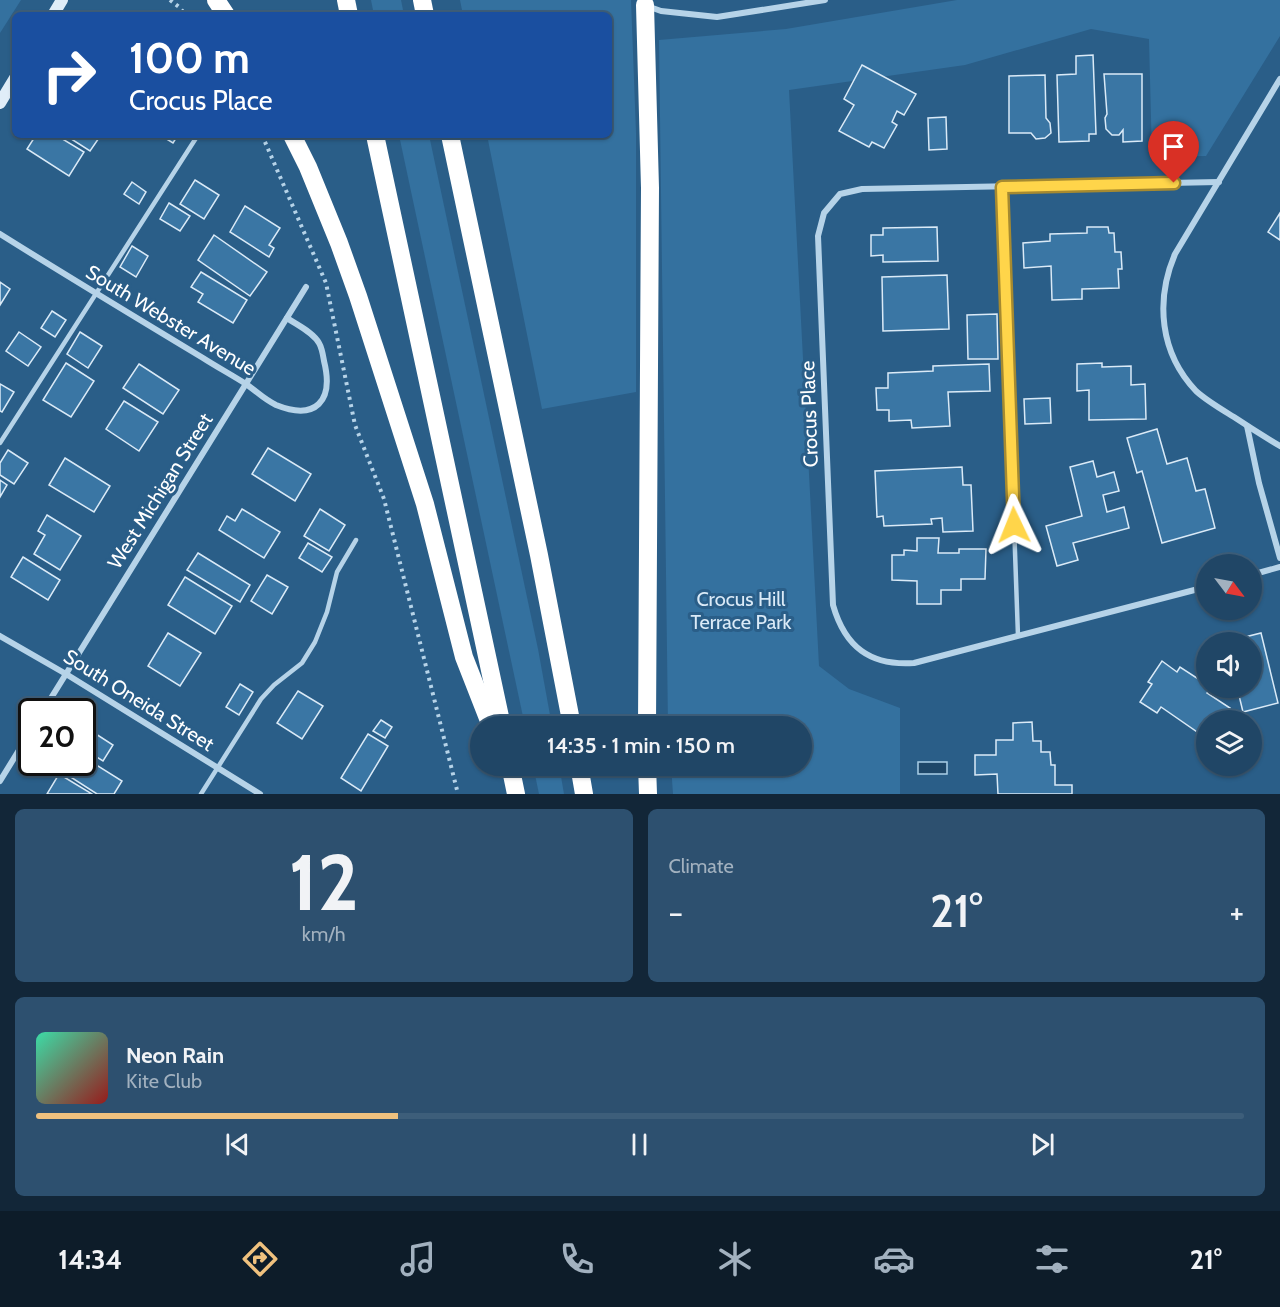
<!DOCTYPE html>
<html lang="en">
<head>
<meta charset="utf-8">
<style>
  body { margin:0; font-family:Cabin,sans-serif; background:#2d506f; color:#f1f3f6; height:100vh; display:flex; flex-direction:column; font-size:22px; white-space:nowrap }
  * { box-sizing:border-box; margin:0 }
  p { font-size:20px; color:#a2b1bf }
  .icon { flex:none; width:33px; height:33px; fill:none; stroke:currentColor; stroke-width:2; stroke-linecap:round; stroke-linejoin:round }
  .map { position:relative; height:794px; overflow:hidden }
  .panel { display:flex; flex-direction:column; gap:15px; padding:15px; background:#122638; flex:1 }
  .panel>* { flex:none }
  .top-card { position:absolute; left:12px; top:12px; width:600px; height:126px; border-radius:9px; box-shadow:0 2px 4px #0004,0 0 0 2px #3d5e7a; background:#1a4fa0; color:#fff; overflow:hidden }
  .needle { width:39px; rotate:122deg }
  .controls { position:absolute; left:1196px; top:554px; display:grid; gap:12px }
  .controls a { display:grid; place-items:center; width:66px; height:66px; border-radius:50%; background:#204666; box-shadow:0 2px 4px #0004,0 0 0 2px #3d5e7a; font-size:30px }
  .speed { position:absolute; left:18px; top:698px; display:flex; gap:12px; font-size:30px; font-weight:700; text-align:center }
  .speed>* { display:grid; place-content:center; width:78px; height:78px; border-radius:50%; background:#204666; box-shadow:0 2px 4px #0004,0 0 0 2px #3d5e7a; line-height:1 }
  .speed .limit { border:3px solid #111; border-radius:9px; background:#fff; color:#111 }
  .pin { position:absolute; display:grid; place-items:center; width:51px; height:51px; color:#fff; margin:-62px -26px; border-radius:50% 50% 50% 0; rotate:-45deg; box-shadow:0 0 6px #0007 }
  .pin .icon { rotate:45deg }
  .me { position:absolute; width:66px; margin:-33px; rotate:358deg; stroke-linejoin:round; filter:drop-shadow(0 0 4px #0008) }
  .turn { display:flex; align-items:center; gap:21px; height:126px; padding:0 18px; font-size:27px }
  .turn .icon { width:78px; height:78px; stroke-width:2.5 }
  .turn b { display:block; font-size:42px; line-height:51px }
  .big { font-size:45px; font-weight:600; line-height:1.1 }
  .panel .tile { flex:1; display:flex; flex-direction:column; justify-content:center; gap:9px; min-width:0; padding:0 21px; border-radius:9px; background:#2d506f }
  .panel .dial { align-items:center; gap:0 }
  .dial b { font-size:78px; line-height:1 }
  .song { display:flex; align-items:center; gap:18px }
  .cover { width:72px; height:72px; border-radius:9px; background:linear-gradient(135deg,hsl(160 70% 55%),hsl(0 70% 35%)) }
  .played { height:6px; border-radius:3px; background:linear-gradient(90deg,#efc17e 30%,#3d5e7a 30%) }
  .keys { display:flex; justify-content:space-around; direction:ltr }
  .heat { display:flex; justify-content:space-between; align-items:center; font-size:33px; direction:ltr }
  .panel .tiles { flex:1; display:grid; gap:15px; grid-template-columns:1fr 1fr }
  .tile:last-child { grid-column:span 2 }
  .trip { position:absolute; left:470px; top:716px; width:342px; height:60px; border-radius:30px; background:#204666; box-shadow:0 2px 4px #0004,0 0 0 2px #3d5e7a; font-weight:600; line-height:60px; text-align:center }
  .dock { display:flex; height:96px; justify-content:space-around; align-items:center; background:#0d1c29; color:#a2b1bf }
  .dock .icon { width:42px; height:42px }
  .dock .active { color:#efc17e }
  .dock b { font-size:27px; color:#f1f3f6 }
  .map>svg:first-child { display:block }
  .green { fill:#34719f }
  .water { fill:#1e4769; stroke:#abcfe8; stroke-width:1.5 }
  .building { fill:#3a76a4; stroke:#daeaf7; stroke-width:1.5 }
  .lines { fill:none; stroke-linecap:round; stroke-linejoin:round }
  .path { stroke:#b6d3e8; stroke-width:4; stroke-dasharray:3 4.5; stroke-linecap:butt }
  .lane { stroke:#b6d3e8; stroke-width:4.5 }
  .street { stroke:#b6d3e8; stroke-width:6 }
  .secondary { stroke:#e0edf8; stroke-width:12 }
  .highway { stroke:#fff; stroke-width:18 }
  .route-casing { stroke:#a68a30; stroke-width:15 }
  .route { stroke:#ffd54a; stroke-width:10 }
  .labels { text-anchor:middle; stroke-width:6; stroke-linejoin:round; paint-order:stroke }
  .street-label { font-size:20px; fill:#fff; stroke:#2a5e88 }
  .park-label { font-size:20px; fill:#daeaf7; stroke:#2a5e88 }
</style>
</head>
<body>
<div class="map">
<svg width="1280" height="794" viewBox="0 0 1280 794">
  <rect width="100%" height="100%" fill="#2a5e88"/>
  <g class="green">
    <path d="M0,0H21L0,33Z"/>
    <path d="M371,0H401L404,15H374Z"/>
    <path d="M460,0H631L636,133V392L542,409L487,135H609V15H463Z"/>
    <path d="M957,0H1280V36L1206,156L1152,157L1149,39L1091,29L965,65L789,90L819,666L849,689L900,708V794H673L671,765H801V726H668L659,40L786,29Z"/>
    <path d="M399,135H429L538,649L552,726H525Z"/>
    <path d="M533,765H559L564,794H539Z"/>
  </g>
  <rect class="water" x="918" y="762" width="29" height="12"/>
  <g class="building">
    <path d="M1093,55L1096,134H1089V141L1059,142L1057,75L1076,74V56Z"/>
    <path d="M862,65L916,94L904,115L897,111L892,122L897,125L884,148L872,142L869,147L839,131L854,105L844,99Z"/>
    <path d="M1104,74H1142V141L1123,142V130L1119,135H1112L1106,129L1105,118L1107,114Z"/>
    <path d="M1045,75L1046,118L1050,123L1051,133L1045,138L1036,139L1031,133H1009V76Z"/>
    <path d="M946,117L947,149L929,150L928,118Z"/>
    <path d="M36,135H56L84,152L69,176L27,149Z"/>
    <path d="M65,135H101L90,151Z"/>
    <path d="M160,135H178L173,143Z"/>
    <path d="M195,180L219,195L204,219L180,204Z"/>
    <path d="M132,182L146,192L139,204L124,194Z"/>
    <path d="M169,203L190,216L180,231L160,219Z"/>
    <path d="M245,206L280,228L269,245L274,248L269,257L230,232Z"/>
    <path d="M1280,213V240L1268,232Z"/>
    <path d="M937,227L938,261L883,262V255L871,256V235H883V228Z"/>
    <path d="M1087,227H1108L1109,233H1114L1115,252H1121L1122,269H1118L1119,288L1082,289V299L1052,300L1051,266L1024,268L1023,243L1050,241V234L1087,233Z"/>
    <path d="M214,235L267,272L250,296L198,260Z"/>
    <path d="M132,246L148,256L136,277L120,267Z"/>
    <path d="M201,272L247,300L233,323L198,302L203,294L191,287Z"/>
    <path d="M947,275L949,329L883,331L882,277Z"/>
    <path d="M0,282L10,289L0,305Z"/>
    <path d="M52,311L66,320L55,337L41,328Z"/>
    <path d="M997,314L998,359H968L967,315Z"/>
    <path d="M19,332L41,347L28,366L6,351Z"/>
    <path d="M80,332L102,346L88,368L67,354Z"/>
    <path d="M66,363L94,381L71,417L43,400Z"/>
    <path d="M1102,363V367L1131,366V385L1145,384L1146,419L1089,420V390L1077,391V364Z"/>
    <path d="M139,364L179,390L163,414L123,388Z"/>
    <path d="M989,364L990,391L948,392L950,426L912,428L911,420L889,421V410H877L876,388H888V373L933,371V366Z"/>
    <path d="M0,384L14,392L2,412L0,411Z"/>
    <path d="M1050,398L1051,423L1025,424L1024,399Z"/>
    <path d="M124,401L158,422L139,451L106,429Z"/>
    <path d="M1157,429L1167,464L1187,458L1196,491L1205,489L1215,528L1162,543L1142,471L1137,473L1127,438Z"/>
    <path d="M268,448L311,474L295,501L252,474Z"/>
    <path d="M8,450L28,463L14,484L0,475V463Z"/>
    <path d="M65,458L110,486L94,512L49,485Z"/>
    <path d="M1093,461L1097,477L1114,472L1119,491L1103,495L1107,512L1124,507L1129,528L1073,543L1078,560L1057,566L1046,526L1082,516L1070,467Z"/>
    <path d="M962,467L963,485H971L973,531L943,532L942,518L931,519L932,524L884,526L883,516L877,517L875,471Z"/>
    <path d="M0,480L7,485L0,497Z"/>
    <path d="M242,509L280,532L264,558L219,530L227,516L235,521Z"/>
    <path d="M320,509L345,525L329,551L304,536Z"/>
    <path d="M47,515L81,536L60,570L34,554L45,535L38,531Z"/>
    <path d="M917,538H939L938,553H959V549H986L985,579H961V590H941V604H917V581L892,580V555H904V550L917,551Z"/>
    <path d="M308,543L332,557L322,572L299,558Z"/>
    <path d="M198,553L250,585L240,602L187,570Z"/>
    <path d="M23,557L60,580L48,600L11,577Z"/>
    <path d="M267,575L288,587L272,614L251,601Z"/>
    <path d="M185,577L232,606L215,634L168,605Z"/>
    <path d="M168,633L201,653L180,686L148,666Z"/>
    <path d="M1261,633L1278,703L1243,712L1237,687H1251V642H1225Z"/>
    <path d="M1162,661L1177,672L1180,667L1206,684V687H1211L1207,693L1230,708L1222,720H1206V738L1161,707L1157,713L1140,702L1152,684L1148,682Z"/>
    <path d="M240,684L253,692L239,715L226,707Z"/>
    <path d="M298,691L323,706L302,739L277,723Z"/>
    <path d="M381,720L392,727L385,738L373,731Z"/>
    <path d="M1032,722L1033,741H1041V752H1050L1051,765H1055V785H1072V794H998L997,774L975,775V755H996V740H1013V723Z"/>
    <path d="M82,725L113,745L103,761L82,748Z"/>
    <path d="M368,734L388,746L361,791L341,778Z"/>
    <path d="M82,756L122,781L114,794H97L69,776L71,772L65,768L69,762H82Z"/>
    <path d="M59,774L92,794H47Z"/>
  </g>
  <g class="lines">
    <g class="path">
      <path d="M170,0L179,7L186,15"/>
      <path d="M262,135L326,283L355,425L384,499L458,794"/>
    </g>
    <g class="lane">
      <path d="M1002,187L1018,636"/>
      <path d="M0,443L198,135"/>
      <path d="M201,794L261,699L274,685L302,663L315,642L327,612L337,572L356,540"/>
    </g>
    <g class="street">
      <path d="M647,6L661,11L717,17L825,0"/>
      <path d="M1280,79L1175,254C1155,301 1160,353 1196,391C1207,401 1221,409 1234,417C1249,427 1265,437 1280,446"/>
      <path d="M0,234C67,276 135,317 203,358C217,367 232,375 246,384C256,391 265,400 276,405C316,421 334,401 324,361C323,355 322,348 319,343C313,332 297,325 287,318"/>
      <path d="M1247,426L1259,483L1280,558"/>
      <path d="M1251,575L1280,567"/>
      <path d="M1206,587L914,663C870,666 845,647 833,605L818,236L824,213L840,194L862,189L1219,182"/>
      <path d="M0,636L66,674L260,794"/>
      <path d="M43,711L306,287"/>
      <path d="M0,781L32,729"/>
    </g>
    <g class="secondary">
      <path d="M53,15L62,0"/>
      <path d="M0,103L15,78"/>
    </g>
    <g class="highway">
      <path d="M216,0L226,15"/>
      <path d="M346,0L349,15"/>
      <path d="M422,0L425,15"/>
      <path d="M645,5L650,188L647,726"/>
      <path d="M292,135L308,167L339,243L358,296L425,504L464,657L491,726"/>
      <path d="M375,135L502,726"/>
      <path d="M450,135L539,555L572,726"/>
      <path d="M510,765L516,794"/>
      <path d="M579,765L584,794"/>
      <path d="M647,765L648,794"/>
    </g>
  </g>
  <g class="lines">
    <g class="route-casing">
      <path id="route" d="M1014,525L1002,187L1174,183"/>
    </g>
    <use href="#route" class="route"/>
  </g>
  <g class="labels">
    <g class="street-label">
      <text transform="translate(171 320) rotate(31)" y="7">South Webster Avenue</text>
      <text transform="translate(809 414) rotate(-92)" y="7">Crocus Place</text>
      <text transform="translate(160 491) rotate(-58)" y="7">West Michigan Street</text>
      <text transform="translate(139 700) rotate(32)" y="7">South Oneida Street</text>
    </g>
    <g class="park-label">
      <text x="741" y="606">Crocus Hill<tspan x="741" dy="23">Terrace Park</tspan></text>
    </g>
  </g>
</svg>
<div class="controls">
<a><svg class="needle" viewBox="-14 -14 28 28"><path d="M0-13l5 13h-10z" fill="#e53935"/><path d="M0 13l5-13h-10z" fill="#a2b1bf"/></svg></a>
<a><svg class="icon" aria-label="sound" viewBox="0 0 24 24"><path d="M4 9h4l5-4v14l-5-4H4zM17 9q2 3 0 6"/></svg></a>
<a><svg class="icon" aria-label="layers" viewBox="0 0 24 24"><path d="M12 4l9 5-9 5-9-5zM3 14l9 5 9-5"/></svg></a>
</div>
<div class="speed"><div class="limit">20</div></div>
<div class="pin" style="left:1174px;top:183px;background:#d93025"><svg class="icon" aria-label="arrive" viewBox="0 0 24 24"><path d="M6 21V4h12l-3 4 3 4H6"/></svg></div>
<svg class="me" style="left:1014px;top:525px" viewBox="-20 -20 40 40"><path d="M0-17L14 15 0 8-14 15z" fill="#ffd54a" stroke="#fff" stroke-width="4"/></svg>
<div class="trip">14:35 · 1 min · 150 m</div>
<div class="top-card">
<div class="turn"><svg class="icon" aria-label="right" viewBox="0 0 24 24"><path d="M7 20v-9h11M14 6l5 5-5 5"/></svg><div><b>100 m</b>Crocus Place</div></div>
</div>
</div>
<section class="panel">
<div class="tiles">
<div class="tile dial"><b>12</b><p>km/h</p></div>
<div class="tile"><p>Climate</p>
<div class="heat"><a>−</a><b class="big">21°</b><a>+</a></div>
</div>
<div class="tile">
<div class="song"><i class="cover"></i><div><b>Neon Rain</b><p>Kite Club</p></div></div>
<div class="played"></div>
<div class="keys"><svg class="icon" aria-label="previous" viewBox="0 0 24 24"><path d="M18 5L8 12l10 7zM5 5v14"/></svg><svg class="icon" aria-label="pause" viewBox="0 0 24 24"><path d="M8 5v14M16 5v14"/></svg><svg class="icon" aria-label="next" viewBox="0 0 24 24"><path d="M6 5l10 7-10 7zM19 5v14"/></svg></div>
</div>
</div>
</section>
<nav class="dock">
<b>14:34</b>
<svg class="icon active" aria-label="directions" viewBox="0 0 24 24"><path d="M12 3l9 9-9 9-9-9zM9 14v-3h6M13 9l2 2-2 2"/></svg>
<svg class="icon" aria-label="music" viewBox="0 0 24 24"><path d="M9 18V5l10-2v13"/><circle cx="6" cy="18" r="3"/><circle cx="16" cy="16" r="3"/></svg>
<svg class="icon" aria-label="phone" viewBox="0 0 24 24"><path d="M5 4h4l2 5-3 2q2 4 5 5l2-3 5 2v4C11 20 4 13 5 4z"/></svg>
<svg class="icon" aria-label="climate" viewBox="0 0 24 24"><path d="M12 3v18M4 7l16 10M4 17L20 7"/></svg>
<svg class="icon" aria-label="car" viewBox="0 0 24 24"><path d="M5 17H2v-5l4-1 3-4h7l3 4 3 1v5h-3M9 17h6M6 11h13"/><circle cx="7" cy="17" r="2"/><circle cx="17" cy="17" r="2"/></svg>
<svg class="icon" aria-label="filters" viewBox="0 0 24 24"><path d="M4 7h16M4 17h16"/><circle cx="9" cy="7" r="2"/><circle cx="15" cy="17" r="2"/></svg>
<b>21°</b>
</nav>
</body>
</html>
